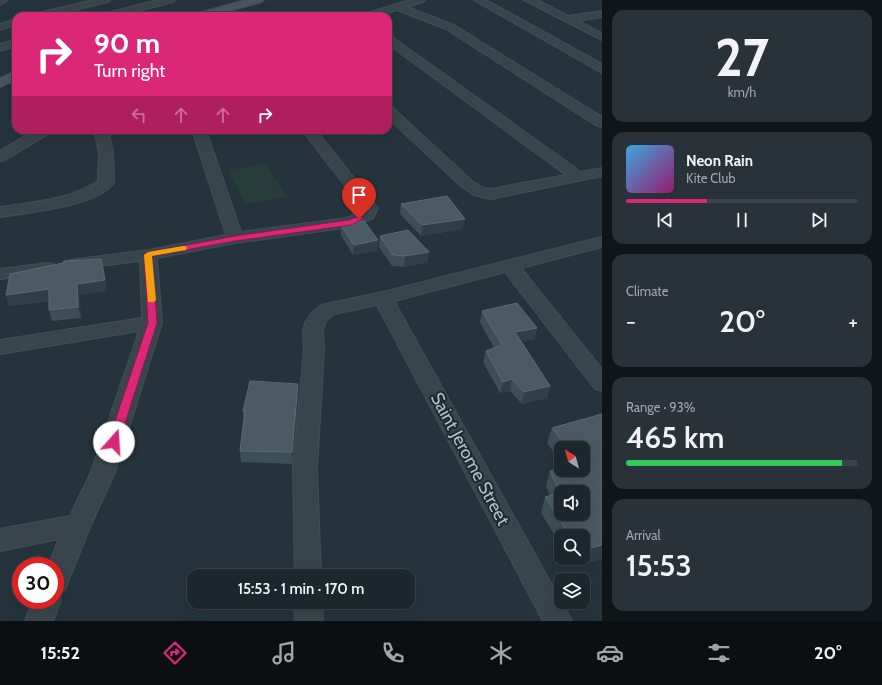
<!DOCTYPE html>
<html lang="en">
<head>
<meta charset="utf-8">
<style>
  body { margin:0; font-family:Cabin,sans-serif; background:#293239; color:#f1f3f6; height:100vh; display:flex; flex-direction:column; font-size:15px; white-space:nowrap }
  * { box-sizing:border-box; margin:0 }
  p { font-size:13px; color:#a0a5aa }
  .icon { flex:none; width:22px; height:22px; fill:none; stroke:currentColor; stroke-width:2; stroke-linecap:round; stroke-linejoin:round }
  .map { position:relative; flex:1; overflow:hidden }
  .panel { display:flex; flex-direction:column; gap:10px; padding:10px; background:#0f1519; width:280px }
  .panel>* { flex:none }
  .top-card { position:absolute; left:12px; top:12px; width:380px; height:122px; border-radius:12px; box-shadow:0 4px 16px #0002,0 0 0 1px #3a4349; background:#db2777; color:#fff; overflow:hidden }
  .needle { width:26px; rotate:324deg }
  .tools { position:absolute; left:554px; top:441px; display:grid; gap:8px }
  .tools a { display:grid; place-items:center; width:36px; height:36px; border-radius:8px; background:#1c262d; box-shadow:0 4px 16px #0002,0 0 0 1px #3a4349; font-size:20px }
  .speed { position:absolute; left:12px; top:557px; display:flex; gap:8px; font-size:20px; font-weight:700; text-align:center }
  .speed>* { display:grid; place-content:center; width:52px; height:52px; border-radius:50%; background:#1c262d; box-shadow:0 4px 16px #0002,0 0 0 1px #3a4349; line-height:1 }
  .speed .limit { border:6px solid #d22; background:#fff; color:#111 }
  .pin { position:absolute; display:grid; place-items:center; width:34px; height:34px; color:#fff; margin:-41px -17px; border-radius:50% 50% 50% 0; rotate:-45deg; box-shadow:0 0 4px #0007 }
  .pin .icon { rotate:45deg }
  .me { position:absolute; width:44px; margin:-22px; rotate:19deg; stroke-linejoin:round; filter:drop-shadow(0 0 3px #0008) }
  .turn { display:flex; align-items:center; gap:14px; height:84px; padding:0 16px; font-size:18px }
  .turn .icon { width:52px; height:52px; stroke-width:2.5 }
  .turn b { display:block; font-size:28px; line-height:34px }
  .lanes { display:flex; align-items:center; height:38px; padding:0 16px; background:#0003; justify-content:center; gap:20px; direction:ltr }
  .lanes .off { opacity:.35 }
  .big { font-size:30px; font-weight:600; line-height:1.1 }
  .panel .widget { flex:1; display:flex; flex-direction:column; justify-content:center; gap:6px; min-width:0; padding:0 14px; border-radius:12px; background:#293239 }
  .panel .dial { align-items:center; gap:0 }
  .dial b { font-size:52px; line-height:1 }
  .song { display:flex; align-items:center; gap:12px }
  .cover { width:48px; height:48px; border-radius:6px; background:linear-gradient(135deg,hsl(200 70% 55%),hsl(320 70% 35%)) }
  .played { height:4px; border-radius:2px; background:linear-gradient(90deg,#db2777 35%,#3a4349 35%) }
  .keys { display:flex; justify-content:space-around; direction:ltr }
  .heat { display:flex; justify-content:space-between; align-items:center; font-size:22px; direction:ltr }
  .charge { height:6px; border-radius:3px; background:linear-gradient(90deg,#34c759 93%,#3a4349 0) }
  .trip { position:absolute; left:187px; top:569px; width:228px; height:40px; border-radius:12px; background:#1c262d; box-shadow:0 4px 16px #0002,0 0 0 1px #3a4349; font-weight:600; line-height:40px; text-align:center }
  .tab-bar { display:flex; height:64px; justify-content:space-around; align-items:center; background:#0b0f12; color:#a0a5aa }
  .tab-bar .icon { width:28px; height:28px }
  .tab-bar .active { color:#db2777 }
  .tab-bar b { font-size:18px; color:#f1f3f6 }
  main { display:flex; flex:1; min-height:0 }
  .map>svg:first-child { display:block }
  .green { fill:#273d3b }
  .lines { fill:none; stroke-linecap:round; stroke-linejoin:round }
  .minor-casing { stroke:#424e55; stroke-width:2 }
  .secondary-casing { stroke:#424e55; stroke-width:2 }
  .minor { fill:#39454c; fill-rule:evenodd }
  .secondary { fill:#47555f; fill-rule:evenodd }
  .wall { fill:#3e4e58 }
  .shaded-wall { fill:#2f3e48 }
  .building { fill:#4b5a64; stroke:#5b6a74; fill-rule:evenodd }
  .route { fill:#db2777; stroke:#8e194d }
  .slow { fill:#f59e0b }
  .labels { text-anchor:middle; stroke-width:4; stroke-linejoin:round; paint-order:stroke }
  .near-street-label { font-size:18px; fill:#b5bfc7; stroke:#1e2a31 }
</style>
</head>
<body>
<main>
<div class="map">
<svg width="602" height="621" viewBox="0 0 602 621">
  <rect width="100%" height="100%" fill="#25333c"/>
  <path class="green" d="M265,164L287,197L246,204L227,170Z"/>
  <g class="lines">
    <g class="minor-casing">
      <g id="minor">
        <path d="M0,0H8L0,5Z"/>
        <path d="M93,0H110L108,2L51,16H33L34,14Z"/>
        <path d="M158,0H175L173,2L119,16H102L103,14Z"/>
        <path d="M410,0H425L423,2L407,7L454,25L602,117V127L597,126L446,29L397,10L379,16H363L364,14Z"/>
        <path d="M474,0H486L602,64V73Z"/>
        <path d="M524,0H537L568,16L602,11V17L578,21L602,33V40Z"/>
        <path d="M16,19V25L0,30V24Z"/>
        <path d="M388,36L392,37L581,172L602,168V176L491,199L474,195L462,187L388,118V107L393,108L472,181L484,188L491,189L566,175L388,44Z"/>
        <path d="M16,39V46L0,51V44Z"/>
        <path d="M35,130H52L50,133L5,160L0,161V151Z"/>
        <path d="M94,130H108L113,152L114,183C98,206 27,213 0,217V207C34,202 69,200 98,181L99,152Z"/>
        <path d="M192,130H206L241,232L347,218L360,212L362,208L302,130H316L378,208L373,218L351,227L235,243L157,258L162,323L115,472L91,525L65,590L57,592L61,600L53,621H25L33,600H55V566H48L59,539L0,551V529L70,516L91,472L139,331L0,354V340L142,318L140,261L76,269L70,268L67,264L70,260L148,250L226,235Z"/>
        <path d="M602,237V247L521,268L602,369V391L595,389L505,272L394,301L572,621H543L377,305L334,314L326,321L323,330L324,350L317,468L321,576H295L293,468L304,350L303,330L305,323L312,313L321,305L383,292Z"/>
        <path d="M48,263L54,264L57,268L54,272L0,279V269Z"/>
        <path d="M294,602H322L323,621H295Z"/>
      </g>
    </g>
    <g class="secondary-casing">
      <g id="secondary">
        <path d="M245,0H264L262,2L211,16H192L194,14Z"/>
        <path d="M16,71V80L0,87V78Z"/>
      </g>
    </g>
    <use href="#minor" class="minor"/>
    <use href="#secondary" class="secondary"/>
  </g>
  <g class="wall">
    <path d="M401,204L463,229L421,236L400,214Z"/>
    <path d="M341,225L377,251L353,255L341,235Z"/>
    <path d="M380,236L428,262L404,267L392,266L379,247Z"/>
    <path d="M101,259L107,291L79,295L81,318L52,321L49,310V301L9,306L6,295Z"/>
    <path d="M482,311L537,328L534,339L521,341L550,386L547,398L522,404L510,391L500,393L483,362L486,351L494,348L480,322Z"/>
    <path d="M298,396L292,464L241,462L240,451L244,420L243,411Z"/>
    <path d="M602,414V559L581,565L571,558H583V536H561V546L541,513L545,497L550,496L546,486L550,471L583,470V448H561V462L547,443L552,428Z"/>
  </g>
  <g class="shaded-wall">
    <path d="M465,219L463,229L421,236L422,225Z"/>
    <path d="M378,240L377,251L353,255L354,245Z"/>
    <path d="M429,252L428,262L404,267L405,256Z"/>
    <path d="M101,259L107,291L79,295L81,318L78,307L77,284Z"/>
    <path d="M49,289L52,300L9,306L6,295Z"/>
    <path d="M537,328L534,339L512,343L515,332Z"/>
    <path d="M512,379L510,391L500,393L503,382Z"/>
    <path d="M298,384V396L292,464V452Z"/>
    <path d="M550,386L547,398L522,404L524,392Z"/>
    <path d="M602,545V559L581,565L587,549Z"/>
  </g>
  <g class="building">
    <path d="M447,196L465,219L422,225L401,204Z"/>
    <path d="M364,221L378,240L354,245L341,225Z"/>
    <path d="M408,230L429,252L405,256L393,255L380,236Z"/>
    <path d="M101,259L105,280L77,284L78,307L49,310V289L6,295L10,274L63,263L64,261Z"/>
    <path d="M517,303L537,328L515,332L550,386L524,392L512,379L503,382L486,351L502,345L482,311Z"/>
    <path d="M250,381L298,384L292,452L240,451L245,411H243Z"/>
    <path d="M602,414V545L587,549L583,547V536H570L545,497L560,493L550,471L561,469V470H583V448H567L552,428ZM561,492H583V514H561Z"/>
  </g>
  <path class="route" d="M359,216L363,219L351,225L235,241L152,256L157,323L119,442L117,445L114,446L110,445L108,442L148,323L144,255L145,253L235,236L349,220Z"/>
  <path class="slow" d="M183,246H186L187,248L186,250L152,256L156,300L154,302H148L144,255L148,252Z"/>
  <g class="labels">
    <g class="near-street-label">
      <text transform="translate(470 459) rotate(62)" y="6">Saint Jerome Street</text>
    </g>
  </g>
</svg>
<div class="tools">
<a><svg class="needle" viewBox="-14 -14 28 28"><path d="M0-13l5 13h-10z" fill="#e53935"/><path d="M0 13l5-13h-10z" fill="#a0a5aa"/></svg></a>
<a><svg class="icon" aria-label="sound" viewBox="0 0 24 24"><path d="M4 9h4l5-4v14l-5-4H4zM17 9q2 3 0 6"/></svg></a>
<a><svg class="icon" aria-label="search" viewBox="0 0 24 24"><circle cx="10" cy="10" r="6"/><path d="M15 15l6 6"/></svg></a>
<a><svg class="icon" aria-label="layers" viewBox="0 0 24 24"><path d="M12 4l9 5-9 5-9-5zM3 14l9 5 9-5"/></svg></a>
</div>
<div class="speed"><div class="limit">30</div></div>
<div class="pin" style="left:359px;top:219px;background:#d93025"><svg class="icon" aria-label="arrive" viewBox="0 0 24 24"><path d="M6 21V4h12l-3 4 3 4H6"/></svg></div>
<svg class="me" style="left:114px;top:442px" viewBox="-20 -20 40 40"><circle r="19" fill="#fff"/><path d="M0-13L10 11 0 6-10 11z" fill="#db2777"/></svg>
<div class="trip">15:53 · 1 min · 170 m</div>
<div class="top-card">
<div class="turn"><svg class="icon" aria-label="right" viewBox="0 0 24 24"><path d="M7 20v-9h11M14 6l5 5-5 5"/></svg><div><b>90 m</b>Turn right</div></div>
<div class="lanes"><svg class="icon off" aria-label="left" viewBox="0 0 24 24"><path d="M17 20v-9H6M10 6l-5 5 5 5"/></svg><svg class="icon off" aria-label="ahead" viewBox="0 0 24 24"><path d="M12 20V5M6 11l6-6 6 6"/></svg><svg class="icon off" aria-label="ahead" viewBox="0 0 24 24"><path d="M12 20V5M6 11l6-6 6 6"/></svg><svg class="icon" aria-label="right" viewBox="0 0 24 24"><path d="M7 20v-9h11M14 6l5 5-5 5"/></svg></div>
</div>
</div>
<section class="panel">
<div class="widget dial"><b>27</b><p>km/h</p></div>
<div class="widget">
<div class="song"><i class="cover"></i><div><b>Neon Rain</b><p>Kite Club</p></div></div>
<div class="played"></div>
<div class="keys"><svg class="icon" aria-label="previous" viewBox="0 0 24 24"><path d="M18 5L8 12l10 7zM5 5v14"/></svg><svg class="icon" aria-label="pause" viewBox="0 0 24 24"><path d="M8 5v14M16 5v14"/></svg><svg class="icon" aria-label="next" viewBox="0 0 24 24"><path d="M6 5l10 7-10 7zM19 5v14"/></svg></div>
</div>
<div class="widget"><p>Climate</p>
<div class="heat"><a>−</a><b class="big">20°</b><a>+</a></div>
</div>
<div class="widget"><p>Range · 93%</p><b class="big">465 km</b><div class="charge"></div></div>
<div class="widget"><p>Arrival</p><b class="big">15:53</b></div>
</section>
</main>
<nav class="tab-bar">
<b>15:52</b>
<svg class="icon active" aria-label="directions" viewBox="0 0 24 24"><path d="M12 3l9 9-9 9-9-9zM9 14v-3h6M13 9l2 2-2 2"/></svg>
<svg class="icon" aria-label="music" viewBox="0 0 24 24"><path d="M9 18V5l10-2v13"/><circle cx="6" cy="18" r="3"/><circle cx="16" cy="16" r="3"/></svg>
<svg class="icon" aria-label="phone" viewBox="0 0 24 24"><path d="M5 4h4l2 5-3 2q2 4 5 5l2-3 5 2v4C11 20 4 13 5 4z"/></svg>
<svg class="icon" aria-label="climate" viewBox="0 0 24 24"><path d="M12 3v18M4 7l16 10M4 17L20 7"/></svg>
<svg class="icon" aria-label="car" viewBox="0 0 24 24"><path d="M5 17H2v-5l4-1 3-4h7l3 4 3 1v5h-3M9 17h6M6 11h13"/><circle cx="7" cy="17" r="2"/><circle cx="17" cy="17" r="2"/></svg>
<svg class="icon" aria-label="filters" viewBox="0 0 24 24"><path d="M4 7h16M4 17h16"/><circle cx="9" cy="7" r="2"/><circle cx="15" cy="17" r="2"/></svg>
<b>20°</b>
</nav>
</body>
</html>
